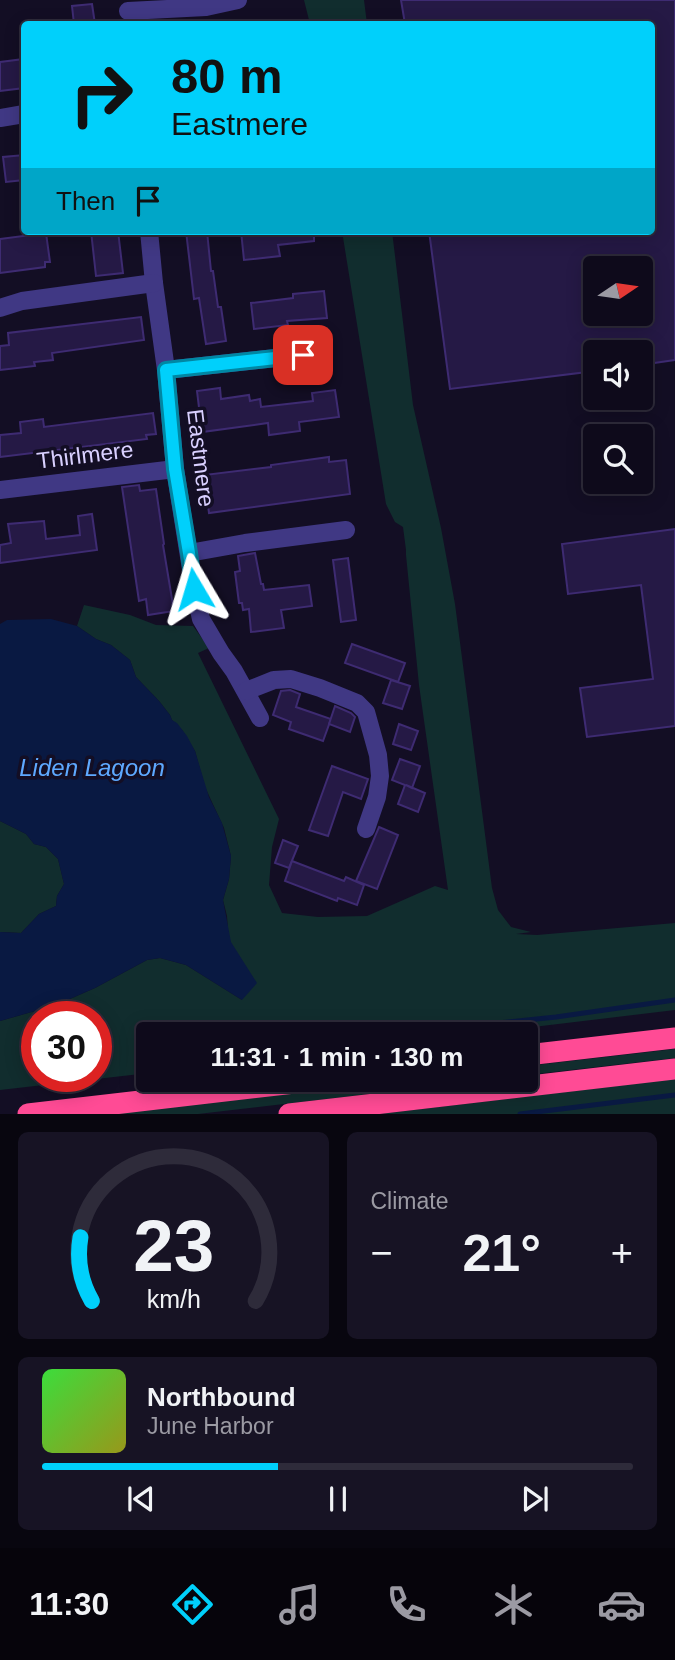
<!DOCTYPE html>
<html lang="en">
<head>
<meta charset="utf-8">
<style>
  body { margin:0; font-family:Arial,sans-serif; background:#171324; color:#f1f3f6; height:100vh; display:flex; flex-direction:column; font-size:26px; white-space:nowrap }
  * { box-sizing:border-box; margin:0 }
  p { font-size:23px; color:#9b9aa3 }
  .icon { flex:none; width:38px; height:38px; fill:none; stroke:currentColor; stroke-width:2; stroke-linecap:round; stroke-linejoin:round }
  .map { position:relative; height:1114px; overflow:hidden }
  .drawer { display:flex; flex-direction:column; gap:18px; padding:18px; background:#08060f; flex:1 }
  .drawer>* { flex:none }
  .guide { position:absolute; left:21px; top:21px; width:634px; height:214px; border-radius:7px; box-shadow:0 4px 18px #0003,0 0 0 2px #2e2b3a; background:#00d0fb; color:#111; overflow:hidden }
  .needle { width:46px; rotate:77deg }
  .controls { position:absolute; left:583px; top:256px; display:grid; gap:14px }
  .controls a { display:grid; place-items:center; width:70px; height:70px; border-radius:7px; background:#0e0a1b; box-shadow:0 4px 18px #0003,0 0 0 2px #2e2b3a; font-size:35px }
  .speed { position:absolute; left:21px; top:1001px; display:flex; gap:14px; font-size:35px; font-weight:700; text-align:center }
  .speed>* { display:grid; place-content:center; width:91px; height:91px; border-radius:50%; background:#0e0a1b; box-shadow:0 4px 18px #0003,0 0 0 2px #2e2b3a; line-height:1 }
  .speed .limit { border:10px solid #d22; background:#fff; color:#111 }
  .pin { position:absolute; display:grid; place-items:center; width:60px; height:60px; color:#fff; margin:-30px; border-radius:14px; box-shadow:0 4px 10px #0006 }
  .me { position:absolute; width:77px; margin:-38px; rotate:353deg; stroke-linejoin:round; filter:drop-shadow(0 0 5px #0008) }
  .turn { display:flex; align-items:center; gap:24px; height:147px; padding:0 35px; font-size:32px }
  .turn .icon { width:91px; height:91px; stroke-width:2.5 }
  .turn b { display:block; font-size:49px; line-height:60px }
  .then { display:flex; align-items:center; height:66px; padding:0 35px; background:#0003; gap:14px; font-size:26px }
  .big { font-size:52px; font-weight:600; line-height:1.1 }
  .drawer .widget { flex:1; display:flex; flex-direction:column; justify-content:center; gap:10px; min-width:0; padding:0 24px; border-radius:10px; background:#171324 }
  .drawer .dial { align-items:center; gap:0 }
  .dial svg { height:182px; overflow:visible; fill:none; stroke:#2e2b3a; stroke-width:7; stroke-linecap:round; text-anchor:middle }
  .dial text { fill:#f1f3f6; stroke:none }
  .song { display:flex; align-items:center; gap:21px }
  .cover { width:84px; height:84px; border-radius:10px; background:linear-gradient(135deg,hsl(120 70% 55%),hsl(60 70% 35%)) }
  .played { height:7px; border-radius:4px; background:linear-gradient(90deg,#00d0fb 40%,#2e2b3a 40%) }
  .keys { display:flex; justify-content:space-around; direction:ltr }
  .heat { display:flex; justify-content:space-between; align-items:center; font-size:38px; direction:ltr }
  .drawer .tiles { flex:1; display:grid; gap:18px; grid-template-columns:1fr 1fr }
  .widget:last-child { grid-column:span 2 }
  .trip { position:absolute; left:136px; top:1022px; width:402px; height:70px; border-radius:7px; background:#0e0a1b; box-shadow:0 4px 18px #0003,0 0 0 2px #2e2b3a; font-weight:600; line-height:70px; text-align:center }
  .tab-bar { display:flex; height:112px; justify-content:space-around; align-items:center; background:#06040b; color:#9b9aa3 }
  .tab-bar .icon { width:49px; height:49px }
  .tab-bar .on { color:#00d0fb }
  .tab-bar b { font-size:32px; color:#f1f3f6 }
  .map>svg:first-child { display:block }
  .green { fill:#112d2e; fill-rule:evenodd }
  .water { fill:#091942 }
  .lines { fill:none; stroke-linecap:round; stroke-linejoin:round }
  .stream { stroke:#091942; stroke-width:5 }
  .building { fill:#251945; stroke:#3e2b72; stroke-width:2; fill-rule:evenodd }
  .minor { stroke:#403884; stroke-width:18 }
  .highway { stroke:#ff4b95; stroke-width:21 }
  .route-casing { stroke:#0087a3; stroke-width:18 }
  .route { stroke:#00d0fb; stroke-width:12 }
  .labels { text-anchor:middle; stroke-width:7; stroke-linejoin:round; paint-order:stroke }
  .street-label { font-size:23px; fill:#d9d0ff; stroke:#130e24 }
  .water-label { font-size:24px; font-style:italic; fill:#5ea9ff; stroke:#130e24 }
</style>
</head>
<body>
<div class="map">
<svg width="675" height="1114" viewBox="0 0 675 1114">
  <rect width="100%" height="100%" fill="#130e24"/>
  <g class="green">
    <path d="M304,0H364L367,24H310Z"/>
    <path d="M342,231H392L413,405L441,528L455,604L492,888L498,910L511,927L531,932L516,934L537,935L675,923V1010L475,1034H149V1073L0,1090V1021L56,1005L95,988L147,960L160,958L186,965L242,1000L228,930L227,916L223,900L229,879L231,856L224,828L205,787L195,751L182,730L172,720L170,715L159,701L136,677L130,660L111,645L96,639L77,626L84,605L130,615L156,625L193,626L209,648L198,653L279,819L272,847L269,885L282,913L318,917L367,916L435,886L448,890L419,685L406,555V550L403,527L395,522L386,504ZM37,1017H96V1076H37Z"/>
    <path d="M0,821L26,834L34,844L46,847L58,859L64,884L57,896L56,906L39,914L21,933L0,932Z"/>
    <path d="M675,1049V1058L527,1075V1066Z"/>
    <path d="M675,1079V1114H379Z"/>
    <path d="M407,1080H489L198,1114H111Z"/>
  </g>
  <path class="water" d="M51,619L77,626L96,639L111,645L130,660L136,677L159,701L170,715L172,720L177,723L187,736L195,751L209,797L222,823L231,856L229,879L223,900L231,942L257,983L242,1000L186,965L160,958L147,960L95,988L56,1005L0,1021V932L21,933L39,914L56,906L57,896L64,884L58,859L46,847L34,844L26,834L0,821V624L7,620Z"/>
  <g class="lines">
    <g class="stream">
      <path d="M393,1034L556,1017L675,1000"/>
      <path d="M520,1114L675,1095"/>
    </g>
  </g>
  <g class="building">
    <path d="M401,0H675V360L640,365V352H595V371L450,389L429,231H651V24H405ZM595,268H640V313H595Z"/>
    <path d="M92,4L95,24H74L72,6Z"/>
    <path d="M24,59V88L0,91V62Z"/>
    <path d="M24,155V180L6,182L3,157Z"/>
    <path d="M91,231H118L123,273L96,276Z"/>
    <path d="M186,231H207L211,271H213L218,307H221L226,341L206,344L199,298L194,299Z"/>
    <path d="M241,231H314V241L278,245L280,256L244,260Z"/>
    <path d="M46,233L50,262H45V267L0,273V239Z"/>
    <path d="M324,291L327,318L287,321L288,325L254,329L251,303L293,298V294Z"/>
    <path d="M141,317L144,340L52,353L53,360L34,362L35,366L0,370V346L9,345L8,333Z"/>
    <path d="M220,388L221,399L249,395L250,401L260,399L261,407L313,401L312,393L335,390L339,417L299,422L300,431L269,435L268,423L202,432L197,391Z"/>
    <path d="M153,413L156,434L146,435L147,439L0,457V435L21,433L20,422L43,419L44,427Z"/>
    <path d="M329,457V462L346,460L350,494L209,513L204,475L271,467V465Z"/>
    <path d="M139,485L140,491L156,489L164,544L163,545L174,611L148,615L146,599L139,601L122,487Z"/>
    <path d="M92,514L97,550L0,563V545L11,543L8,524L44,521L46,539L80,535L78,516Z"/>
    <path d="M675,529V726L587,737L580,688L653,679L641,585L568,594L562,544Z"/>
    <path d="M255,553L261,584H263L264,590L309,585L312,606L281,610L284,628L251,632L249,609L243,610L242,603H239L235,572L240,571L238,556Z"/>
    <path d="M348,558L356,620L341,622L333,560Z"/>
    <path d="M352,644L405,663L398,682L345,663Z"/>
    <path d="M391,680L410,686L402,709L383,703Z"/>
    <path d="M290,690L300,694L296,707L331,719L323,741L289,729L291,722L273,715L281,691Z"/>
    <path d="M335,706L351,713L355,717L350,732L329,724Z"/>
    <path d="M399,724L418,731L411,750L393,744Z"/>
    <path d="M400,759L420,766L412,788L406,785L425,793L418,812L398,804L405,785L392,780Z"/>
    <path d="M332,766L368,779L361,799L343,792L328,836L309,830Z"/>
    <path d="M379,827L398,835L377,889L356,881Z"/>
    <path d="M283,840L298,846L289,868L275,863Z"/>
    <path d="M292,861L344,881L346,877L364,885L357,905L338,898L337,901L285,881Z"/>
  </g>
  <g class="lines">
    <g class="minor">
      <path d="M128,11L206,7L238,0"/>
      <path d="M0,118L24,114"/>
      <path d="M149,231L154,283L166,370L175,469L194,588L201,619L221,653L234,671L260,718"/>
      <path d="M0,308L22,301L154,283"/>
      <path d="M166,370L303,355"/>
      <path d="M0,490L175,469"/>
      <path d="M189,553L245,543L346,530"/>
      <path d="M246,691L274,680L291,679L320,688L357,703L366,712L378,755L380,776L377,797L366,829"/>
    </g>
    <g class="highway">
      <path d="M527,1055L675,1038"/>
      <path d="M28,1114L321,1080"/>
      <path d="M289,1114L675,1069"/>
    </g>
  </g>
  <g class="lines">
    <g class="route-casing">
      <path id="route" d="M194,589L189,553L175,469L166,370L303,355"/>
    </g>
    <use href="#route" class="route"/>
  </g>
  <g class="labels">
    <g class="street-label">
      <text transform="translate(85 455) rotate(-7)" y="8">Thirlmere</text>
      <text transform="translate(201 458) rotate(83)" y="8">Eastmere</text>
    </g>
    <g class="water-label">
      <text x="92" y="776">Liden Lagoon</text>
    </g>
  </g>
</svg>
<div class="controls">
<a><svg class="needle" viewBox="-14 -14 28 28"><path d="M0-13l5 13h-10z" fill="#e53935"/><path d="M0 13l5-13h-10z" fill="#9b9aa3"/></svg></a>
<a><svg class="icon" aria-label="sound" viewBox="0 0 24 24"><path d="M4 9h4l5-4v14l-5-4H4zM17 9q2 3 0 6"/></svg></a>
<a><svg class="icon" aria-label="search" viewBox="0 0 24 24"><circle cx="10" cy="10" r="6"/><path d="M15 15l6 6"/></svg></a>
</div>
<div class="speed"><div class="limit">30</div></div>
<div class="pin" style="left:303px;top:355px;background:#d93025"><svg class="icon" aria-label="arrive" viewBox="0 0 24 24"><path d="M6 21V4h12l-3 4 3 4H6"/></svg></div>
<svg class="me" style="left:194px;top:589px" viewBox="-20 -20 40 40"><path d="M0-17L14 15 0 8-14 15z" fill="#00d0fb" stroke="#fff" stroke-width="4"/></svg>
<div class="trip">11:31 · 1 min · 130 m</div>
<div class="guide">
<div class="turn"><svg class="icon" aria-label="right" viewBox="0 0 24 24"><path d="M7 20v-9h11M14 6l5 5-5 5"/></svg><div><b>80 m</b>Eastmere</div></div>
<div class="then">Then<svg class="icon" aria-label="arrive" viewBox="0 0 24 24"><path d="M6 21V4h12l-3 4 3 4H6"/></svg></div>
</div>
</div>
<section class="drawer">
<div class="tiles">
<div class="widget dial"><svg viewBox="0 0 100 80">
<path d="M14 69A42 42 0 1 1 86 69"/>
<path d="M14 69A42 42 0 0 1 9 41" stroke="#00d0fb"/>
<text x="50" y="56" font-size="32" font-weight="700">23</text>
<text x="50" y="72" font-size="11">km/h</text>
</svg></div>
<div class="widget"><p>Climate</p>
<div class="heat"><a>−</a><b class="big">21°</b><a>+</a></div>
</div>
<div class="widget">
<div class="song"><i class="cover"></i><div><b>Northbound</b><p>June Harbor</p></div></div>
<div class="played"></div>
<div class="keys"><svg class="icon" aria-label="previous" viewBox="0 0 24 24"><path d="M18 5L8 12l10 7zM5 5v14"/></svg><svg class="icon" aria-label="pause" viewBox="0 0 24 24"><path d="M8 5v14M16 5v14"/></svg><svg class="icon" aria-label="next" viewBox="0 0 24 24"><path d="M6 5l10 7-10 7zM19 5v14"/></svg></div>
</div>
</div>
</section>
<nav class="tab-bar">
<b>11:30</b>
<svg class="icon on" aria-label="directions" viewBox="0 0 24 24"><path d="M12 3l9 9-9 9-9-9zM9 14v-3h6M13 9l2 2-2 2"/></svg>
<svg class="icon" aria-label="music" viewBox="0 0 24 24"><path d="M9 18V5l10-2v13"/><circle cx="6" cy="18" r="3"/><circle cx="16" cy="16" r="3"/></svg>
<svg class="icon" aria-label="phone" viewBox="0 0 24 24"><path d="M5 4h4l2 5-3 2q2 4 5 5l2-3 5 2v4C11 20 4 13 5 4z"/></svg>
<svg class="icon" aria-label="climate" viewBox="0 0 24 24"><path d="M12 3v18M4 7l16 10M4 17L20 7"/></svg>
<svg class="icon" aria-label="car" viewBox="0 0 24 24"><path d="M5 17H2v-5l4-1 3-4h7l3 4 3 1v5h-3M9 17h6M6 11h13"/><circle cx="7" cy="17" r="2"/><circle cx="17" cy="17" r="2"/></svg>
</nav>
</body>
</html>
